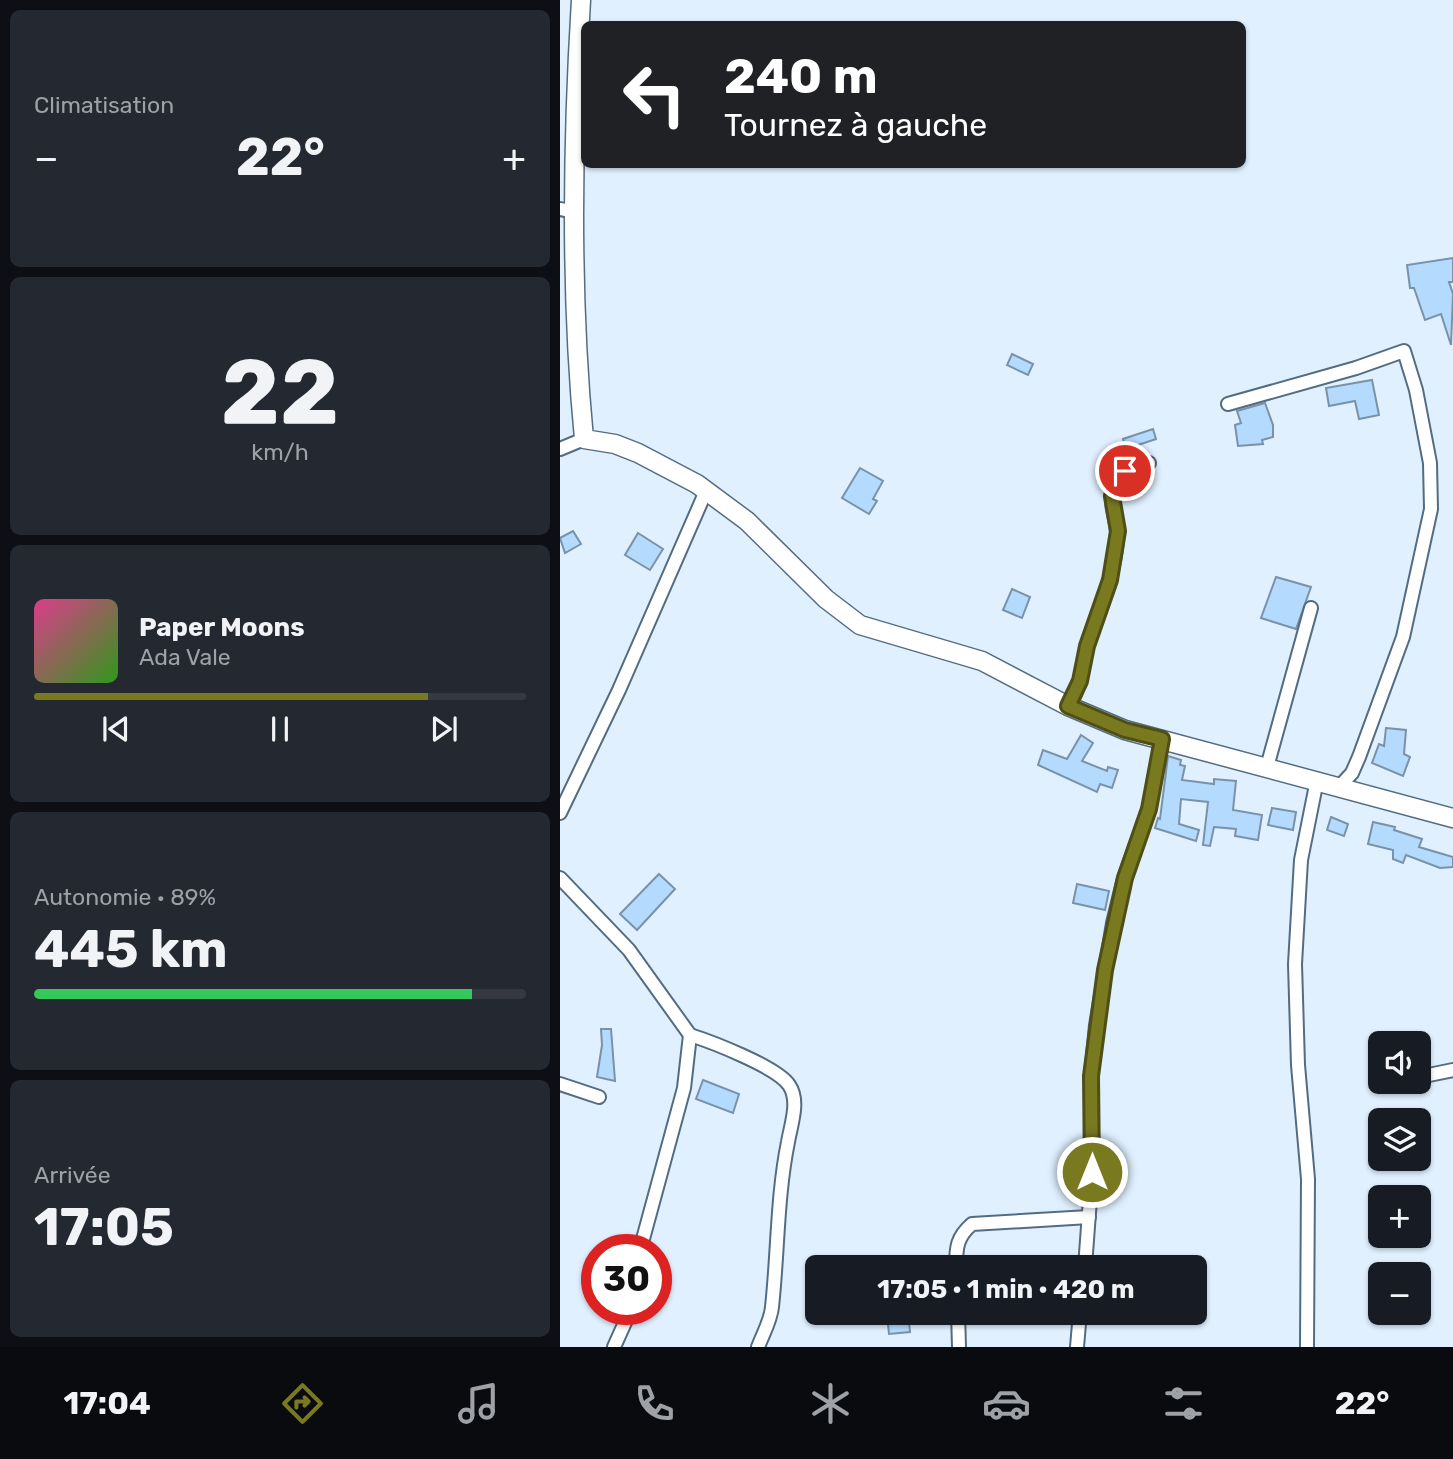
<!DOCTYPE html>
<html lang="fr">
<head>
<meta charset="utf-8">
<style>
  body { margin:0; font-family:Rubik,sans-serif; background:#242831; color:#f1f3f6; height:100vh; display:flex; flex-direction:column; font-size:26px; white-space:nowrap }
  * { box-sizing:border-box; margin:0 }
  p { font-size:23px; color:#9ea1a6 }
  .icon { flex:none; width:38px; height:38px; fill:none; stroke:currentColor; stroke-width:2; stroke-linecap:round; stroke-linejoin:round }
  .map { position:relative; flex:1; overflow:hidden }
  .details { display:flex; flex-direction:column; gap:10px; padding:10px; background:#0d0f14; width:560px }
  .details>* { flex:none }
  .banner { position:absolute; left:21px; top:21px; width:665px; height:147px; border-radius:10px; box-shadow:0 2px 5px #0004; background:#202124; color:#fff; overflow:hidden }
  .tools { position:absolute; left:808px; top:1031px; display:grid; gap:14px }
  .tools a { display:grid; place-items:center; width:63px; height:63px; border-radius:10px; background:#171b24; box-shadow:0 2px 5px #0004; font-size:35px }
  .speed { position:absolute; left:21px; top:1234px; display:flex; gap:14px; font-size:35px; font-weight:700; text-align:center }
  .speed>* { display:grid; place-content:center; width:91px; height:91px; border-radius:50%; background:#171b24; box-shadow:0 2px 5px #0004; line-height:1 }
  .speed .limit { border:10px solid #d22; background:#fff; color:#111 }
  .pin { position:absolute; display:grid; place-items:center; width:60px; height:60px; color:#fff; margin:-30px; border:4px solid #fff; border-radius:50%; box-shadow:0 2px 7px #0007 }
  .me { position:absolute; width:77px; margin:-38px; rotate:0deg; stroke-linejoin:round; filter:drop-shadow(0 0 5px #0008) }
  .turn { display:flex; align-items:center; gap:24px; height:147px; padding:0 28px; font-size:32px }
  .turn .icon { width:91px; height:91px; stroke-width:2.5 }
  .turn b { display:block; font-size:49px; line-height:60px }
  .big { font-size:52px; font-weight:700; line-height:1.1 }
  .details .tile { flex:1; display:flex; flex-direction:column; justify-content:center; gap:10px; min-width:0; padding:0 24px; border-radius:10px; background:#242831 }
  .details .dial { align-items:center; gap:0 }
  .dial b { font-size:91px; line-height:1 }
  .song { display:flex; align-items:center; gap:21px }
  .cover { width:84px; height:84px; border-radius:10px; background:linear-gradient(135deg,hsl(330 70% 55%),hsl(110 70% 35%)) }
  .played { height:7px; border-radius:4px; background:linear-gradient(90deg,#797920 80%,#363941 80%) }
  .keys { display:flex; justify-content:space-around; direction:ltr }
  .heat { display:flex; justify-content:space-between; align-items:center; font-size:38px; direction:ltr }
  .charge { height:10px; border-radius:5px; background:linear-gradient(90deg,#34c759 89%,#363941 0) }
  .trip { position:absolute; left:245px; top:1255px; width:402px; height:70px; border-radius:10px; background:#171b24; box-shadow:0 2px 5px #0004; font-weight:700; line-height:70px; text-align:center }
  .dock { display:flex; height:112px; justify-content:space-around; align-items:center; background:#090b0e; color:#9ea1a6 }
  .dock .icon { width:49px; height:49px }
  .dock .current { color:#797920 }
  .dock b { font-size:32px; color:#f1f3f6 }
  main { display:flex; flex:1; min-height:0 }
  .map>svg:first-child { display:block }
  .building { fill:#b4dbfe; stroke:#7992a9; stroke-width:2 }
  .lines { fill:none; stroke-linecap:round; stroke-linejoin:round }
  .minor-casing { stroke:#546c81; stroke-width:16 }
  .secondary-casing { stroke:#546c81; stroke-width:21 }
  .minor { stroke:#fff; stroke-width:12 }
  .secondary { stroke:#fff; stroke-width:18 }
  .route-casing { stroke:#4f4f15; stroke-width:18 }
  .route { stroke:#797920; stroke-width:12 }
</style>
</head>
<body>
<main>
<section class="details">
<div class="tile"><p>Climatisation</p>
<div class="heat"><a>−</a><b class="big">22°</b><a>+</a></div>
</div>
<div class="tile dial"><b>22</b><p>km/h</p></div>
<div class="tile">
<div class="song"><i class="cover"></i><div><b>Paper Moons</b><p>Ada Vale</p></div></div>
<div class="played"></div>
<div class="keys"><svg class="icon" aria-label="previous" viewBox="0 0 24 24"><path d="M18 5L8 12l10 7zM5 5v14"/></svg><svg class="icon" aria-label="pause" viewBox="0 0 24 24"><path d="M8 5v14M16 5v14"/></svg><svg class="icon" aria-label="next" viewBox="0 0 24 24"><path d="M6 5l10 7-10 7zM19 5v14"/></svg></div>
</div>
<div class="tile"><p>Autonomie · 89%</p><b class="big">445 km</b><div class="charge"></div></div>
<div class="tile"><p>Arrivée</p><b class="big">17:05</b></div>
</section>
<div class="map">
<svg width="893" height="1347" viewBox="0 0 893 1347">
  <rect width="100%" height="100%" fill="#e0f0ff"/>
  <g class="building">
    <path d="M893,258V282H889L893,294L891,345L881,314L865,320L854,288H850L847,265Z"/>
    <path d="M452,354L473,364L468,375L447,365Z"/>
    <path d="M812,380L819,415L799,419L795,401L769,406L766,388Z"/>
    <path d="M705,403L713,425V437L702,440L703,444L678,446L675,425L681,423L677,411Z"/>
    <path d="M593,429L596,439L566,449L563,439Z"/>
    <path d="M300,468L323,481L313,499L317,501L309,514L282,498Z"/>
    <path d="M13,531L21,544L5,553L0,538Z"/>
    <path d="M78,533L103,549L90,570L65,555Z"/>
    <path d="M716,577L751,587L736,629L701,618Z"/>
    <path d="M452,589L470,597L462,618L443,610Z"/>
    <path d="M826,728L846,730L844,754L850,757L843,776L812,763L819,744L824,746Z"/>
    <path d="M521,735L533,743L522,761L547,771L548,767L558,770L552,788L540,784L537,792L478,765L483,750L507,759Z"/>
    <path d="M608,756L621,760L620,765L625,766L622,780L654,784V779L676,781L673,810L702,815L698,840L675,836L676,829L654,827L650,846L643,845L648,802L621,799L619,824L639,830L636,841L595,828L598,818L600,819Z"/>
    <path d="M712,808L736,812L733,830L708,825Z"/>
    <path d="M771,817L788,824L784,836L767,830Z"/>
    <path d="M813,822L835,827L834,830L862,839L859,847L893,857V867L880,868L846,855L843,863L833,859V850L808,844Z"/>
    <path d="M99,874L115,889L77,930L60,914Z"/>
    <path d="M517,884L549,891L545,910L513,903Z"/>
    <path d="M41,1029H51L55,1081L37,1077L42,1045Z"/>
    <path d="M143,1080L179,1094L173,1113L136,1099Z"/>
    <path d="M348,1312L350,1332L329,1334L327,1314Z"/>
  </g>
  <g class="lines">
    <g class="minor-casing">
      <g id="minor">
        <path d="M0,209L15,212"/>
        <path d="M668,404L796,368L844,351L856,390L870,463L871,509L843,637L799,757L792,773L780,786"/>
        <path d="M0,449L24,439"/>
        <path d="M508,706C522,688 521,665 528,644C539,609 554,577 557,540C559,522 547,504 554,486C560,471 575,468 589,463"/>
        <path d="M707,767L751,608"/>
        <path d="M0,813L59,690L146,491"/>
        <path d="M0,878L69,950L130,1035L124,1088L80,1250"/>
        <path d="M130,1035C152,1042 217,1067 229,1085C240,1101 231,1124 228,1142C217,1196 218,1252 212,1307C211,1320 203,1334 198,1347"/>
        <path d="M859,1077L893,1070"/>
        <path d="M0,1084L39,1097"/>
        <path d="M396,1267C396,1247 397,1237 412,1224L529,1217"/>
        <path d="M525,1267L532,1172L531,1076L536,1025L553,923L564,878L589,809L602,739"/>
        <path d="M398,1312L399,1347"/>
        <path d="M54,1347L71,1309"/>
        <path d="M517,1347L520,1312"/>
        <path d="M747,1347L748,1179L738,1065L735,964L741,860L757,780"/>
      </g>
    </g>
    <g class="secondary-casing">
      <path id="secondary" d="M21,0C12,146 10,294 24,439L55,444L78,453L137,484L187,521L266,599L300,625L422,661L508,706L565,730L893,818"/>
    </g>
    <use href="#minor" class="minor"/>
    <use href="#secondary" class="secondary"/>
  </g>
  <g class="lines">
    <g class="route-casing">
      <path id="route" d="M532,1172L531,1076L545,970L565,878L589,809L602,739L565,730L508,706L520,681L527,646L550,580L558,531L552,496L558,477L565,471"/>
    </g>
    <use href="#route" class="route"/>
  </g>
</svg>
<div class="tools">
<a><svg class="icon" aria-label="sound" viewBox="0 0 24 24"><path d="M4 9h4l5-4v14l-5-4H4zM17 9q2 3 0 6"/></svg></a>
<a><svg class="icon" aria-label="layers" viewBox="0 0 24 24"><path d="M12 4l9 5-9 5-9-5zM3 14l9 5 9-5"/></svg></a>
<a>+</a>
<a>−</a>
</div>
<div class="speed"><div class="limit">30</div></div>
<div class="pin" style="left:565px;top:471px;background:#d93025"><svg class="icon" aria-label="arrive" viewBox="0 0 24 24"><path d="M6 21V4h12l-3 4 3 4H6"/></svg></div>
<svg class="me" style="left:532px;top:1172px" viewBox="-20 -20 40 40"><circle r="17" fill="#797920" stroke="#fff" stroke-width="3"/><path d="M0-11L8 9 0 5-8 9z" fill="#fff"/></svg>
<div class="trip">17:05 · 1 min · 420 m</div>
<div class="banner">
<div class="turn"><svg class="icon" aria-label="left" viewBox="0 0 24 24"><path d="M17 20v-9H6M10 6l-5 5 5 5"/></svg><div><b>240 m</b>Tournez à gauche</div></div>
</div>
</div>
</main>
<nav class="dock">
<b>17:04</b>
<svg class="icon current" aria-label="directions" viewBox="0 0 24 24"><path d="M12 3l9 9-9 9-9-9zM9 14v-3h6M13 9l2 2-2 2"/></svg>
<svg class="icon" aria-label="music" viewBox="0 0 24 24"><path d="M9 18V5l10-2v13"/><circle cx="6" cy="18" r="3"/><circle cx="16" cy="16" r="3"/></svg>
<svg class="icon" aria-label="phone" viewBox="0 0 24 24"><path d="M5 4h4l2 5-3 2q2 4 5 5l2-3 5 2v4C11 20 4 13 5 4z"/></svg>
<svg class="icon" aria-label="climate" viewBox="0 0 24 24"><path d="M12 3v18M4 7l16 10M4 17L20 7"/></svg>
<svg class="icon" aria-label="car" viewBox="0 0 24 24"><path d="M5 17H2v-5l4-1 3-4h7l3 4 3 1v5h-3M9 17h6M6 11h13"/><circle cx="7" cy="17" r="2"/><circle cx="17" cy="17" r="2"/></svg>
<svg class="icon" aria-label="filters" viewBox="0 0 24 24"><path d="M4 7h16M4 17h16"/><circle cx="9" cy="7" r="2"/><circle cx="15" cy="17" r="2"/></svg>
<b>22°</b>
</nav>
</body>
</html>
